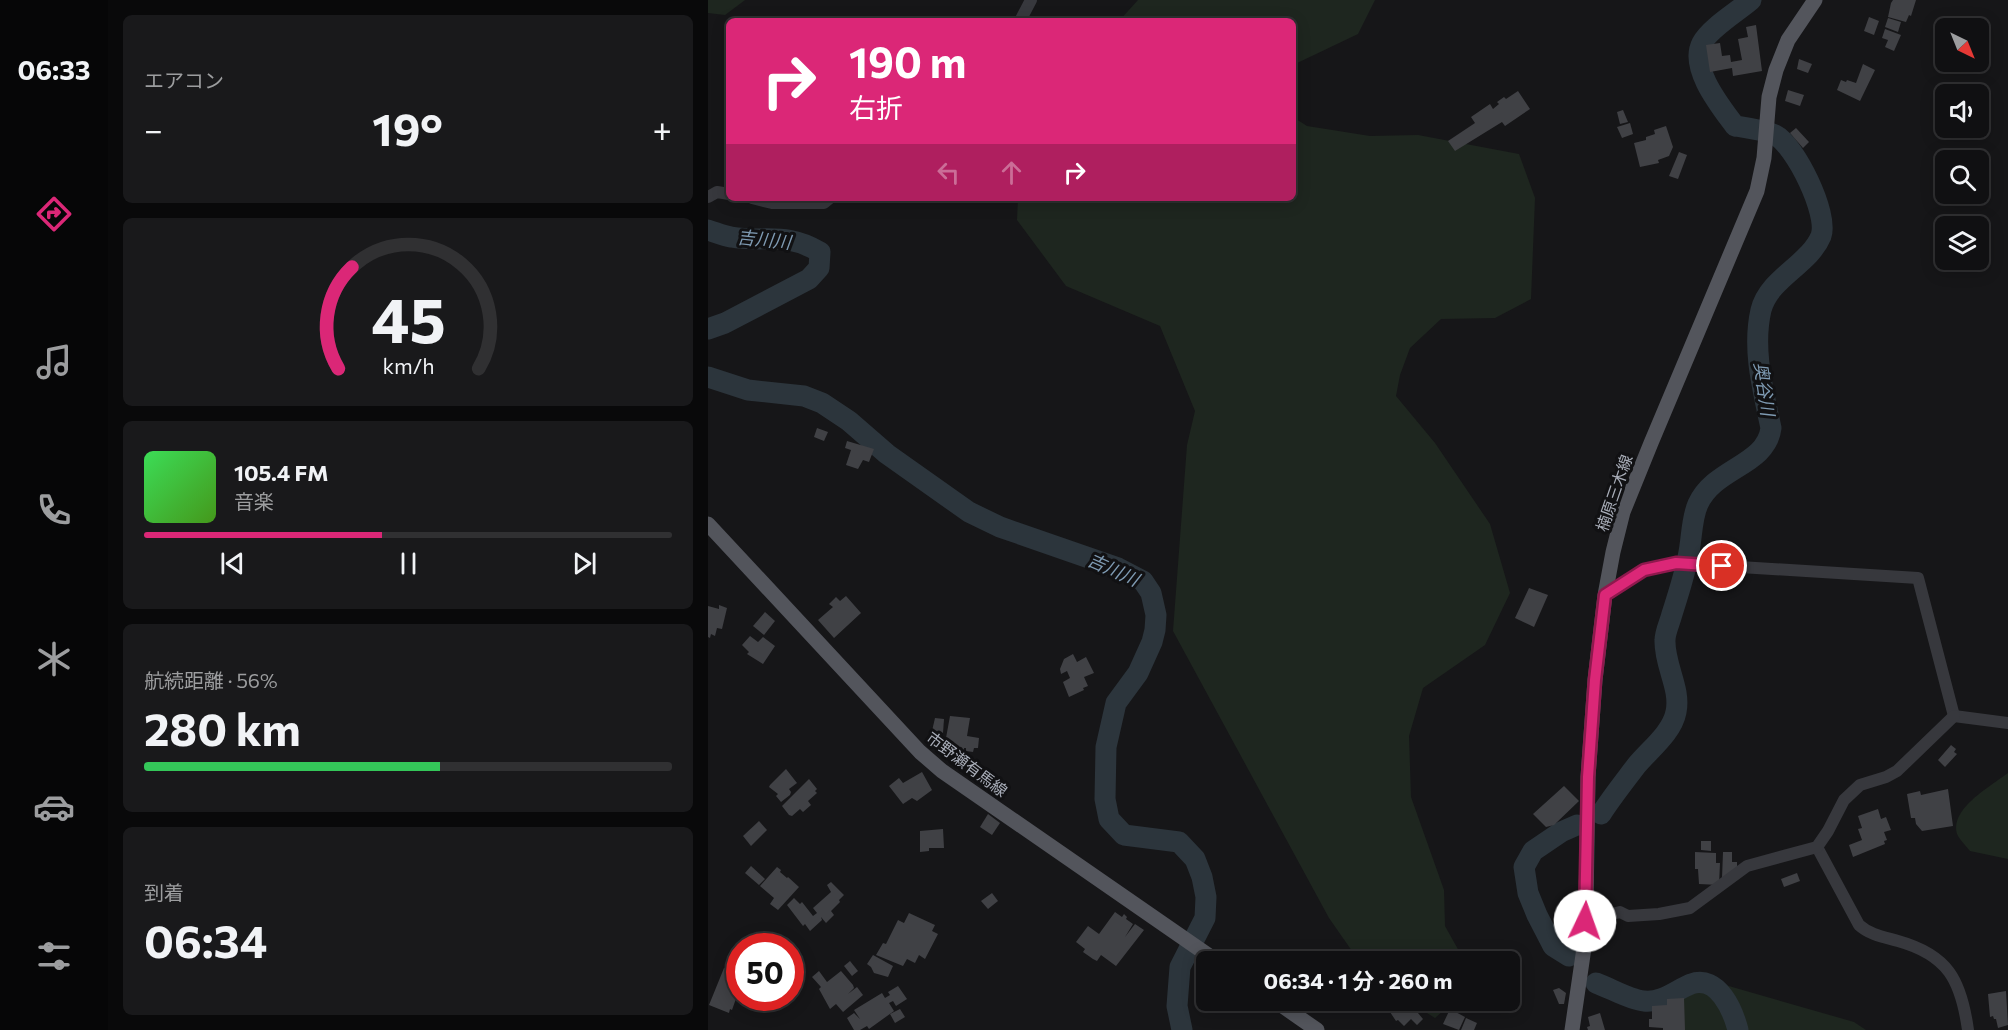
<!DOCTYPE html>
<html lang="ja">
<head>
<meta charset="utf-8">
<style>
  body { margin:0; font-family:Commissioner,"Noto Sans JP",sans-serif; background:#19191b; color:#f1f3f6; height:100vh; display:flex; flex-direction:column; font-size:22px; white-space:nowrap }
  * { box-sizing:border-box; margin:0 }
  p { font-size:20px; color:#9c9d9f }
  .icon { flex:none; width:33px; height:33px; fill:none; stroke:currentColor; stroke-width:2; stroke-linecap:round; stroke-linejoin:round }
  .map { position:relative; flex:1; overflow:hidden }
  .details { display:flex; flex-direction:column; gap:15px; padding:15px; background:#09090a; width:600px }
  .details>* { flex:none }
  .top-card { position:absolute; left:18px; top:18px; width:570px; height:183px; border-radius:9px; box-shadow:0 3px 15px #0003,0 0 0 2px #303032; background:#db2777; color:#fff; overflow:hidden }
  .needle { width:39px; rotate:137deg }
  .fabs { position:absolute; left:1227px; top:18px; display:grid; gap:12px }
  .fabs a { display:grid; place-items:center; width:54px; height:54px; border-radius:9px; background:#101012; box-shadow:0 3px 15px #0003,0 0 0 2px #303032; font-size:30px }
  .speed { position:absolute; left:18px; top:933px; display:flex; gap:12px; font-size:30px; font-weight:700; text-align:center }
  .speed>* { display:grid; place-content:center; width:78px; height:78px; border-radius:50%; background:#101012; box-shadow:0 3px 15px #0003,0 0 0 2px #303032; line-height:1 }
  .speed .limit { border:9px solid #d22; background:#fff; color:#111 }
  .pin { position:absolute; display:grid; place-items:center; width:51px; height:51px; color:#fff; margin:-26px; border:3px solid #fff; border-radius:50%; box-shadow:0 2px 6px #0007 }
  .me { position:absolute; width:66px; margin:-33px; rotate:3deg; stroke-linejoin:round; filter:drop-shadow(0 0 4px #0008) }
  .turn { display:flex; align-items:center; gap:21px; height:126px; padding:0 24px; font-size:27px }
  .turn .icon { width:78px; height:78px; stroke-width:2.5 }
  .turn b { display:block; font-size:42px; line-height:51px }
  .lanes { display:flex; align-items:center; height:57px; padding:0 24px; background:#0003; justify-content:center; gap:30px; direction:ltr }
  .lanes .off { opacity:.35 }
  .big { font-size:45px; font-weight:700; line-height:1.1 }
  .details .widget { flex:1; display:flex; flex-direction:column; justify-content:center; gap:9px; min-width:0; padding:0 21px; border-radius:9px; background:#19191b }
  .details .dial { align-items:center; gap:0 }
  .dial svg { height:156px; overflow:visible; fill:none; stroke:#303032; stroke-width:7; stroke-linecap:round; text-anchor:middle }
  .dial text { fill:#f1f3f6; stroke:none }
  .song { display:flex; align-items:center; gap:18px }
  .cover { width:72px; height:72px; border-radius:9px; background:linear-gradient(135deg,hsl(130 70% 55%),hsl(100 70% 35%)) }
  .played { height:6px; border-radius:3px; background:linear-gradient(90deg,#db2777 45%,#303032 45%) }
  .keys { display:flex; justify-content:space-around; direction:ltr }
  .heat { display:flex; justify-content:space-between; align-items:center; font-size:33px; direction:ltr }
  .charge { height:9px; border-radius:4px; background:linear-gradient(90deg,#34c759 56%,#303032 0) }
  .trip { position:absolute; left:488px; top:951px; width:324px; height:60px; border-radius:9px; background:#101012; box-shadow:0 3px 15px #0003,0 0 0 2px #303032; font-weight:700; line-height:60px; text-align:center }
  main { display:flex; flex:1; min-height:0 }
  .menu { display:flex; flex-direction:column; width:108px; justify-content:space-around; align-items:center; background:#060607; color:#9c9d9f }
  .menu .icon { width:42px; height:42px }
  .menu .current { color:#db2777 }
  .menu b { font-size:27px; color:#f1f3f6 }
  .map>svg:first-child { display:block }
  .green { fill:#1e261f }
  .lines { fill:none; stroke-linecap:round; stroke-linejoin:round }
  .river { stroke:#2c353c; stroke-width:21 }
  .building { fill:#404145 }
  .minor { stroke:#37383d; stroke-width:12 }
  .major { stroke:#53555c; stroke-width:15 }
  .route-casing { stroke:#8e194d; stroke-width:15 }
  .route { stroke:#db2777; stroke-width:10 }
  .labels { text-anchor:middle; stroke-width:6; stroke-linejoin:round; paint-order:stroke }
  .street-label { font-size:16px; fill:#a8adb8; stroke:#111113 }
  .water-label { font-size:18px; font-style:italic; fill:#7f9bb3; stroke:#111113 }
</style>
</head>
<body>
<main>
<nav class="menu">
<b>06:33</b>
<svg class="icon current" aria-label="directions" viewBox="0 0 24 24"><path d="M12 3l9 9-9 9-9-9zM9 14v-3h6M13 9l2 2-2 2"/></svg>
<svg class="icon" aria-label="music" viewBox="0 0 24 24"><path d="M9 18V5l10-2v13"/><circle cx="6" cy="18" r="3"/><circle cx="16" cy="16" r="3"/></svg>
<svg class="icon" aria-label="phone" viewBox="0 0 24 24"><path d="M5 4h4l2 5-3 2q2 4 5 5l2-3 5 2v4C11 20 4 13 5 4z"/></svg>
<svg class="icon" aria-label="climate" viewBox="0 0 24 24"><path d="M12 3v18M4 7l16 10M4 17L20 7"/></svg>
<svg class="icon" aria-label="car" viewBox="0 0 24 24"><path d="M5 17H2v-5l4-1 3-4h7l3 4 3 1v5h-3M9 17h6M6 11h13"/><circle cx="7" cy="17" r="2"/><circle cx="17" cy="17" r="2"/></svg>
<svg class="icon" aria-label="filters" viewBox="0 0 24 24"><path d="M4 7h16M4 17h16"/><circle cx="9" cy="7" r="2"/><circle cx="15" cy="17" r="2"/></svg>
</nav>
<section class="details">
<div class="widget"><p>エアコン</p>
<div class="heat"><a>−</a><b class="big">19°</b><a>+</a></div>
</div>
<div class="widget dial"><svg viewBox="0 0 100 80">
<path d="M14 69A42 42 0 1 1 86 69"/>
<path d="M14 69A42 42 0 0 1 21 17" stroke="#db2777"/>
<text x="50" y="56" font-size="32" font-weight="700">45</text>
<text x="50" y="72" font-size="11">km/h</text>
</svg></div>
<div class="widget">
<div class="song"><i class="cover"></i><div><b>105.4 FM</b><p>音楽</p></div></div>
<div class="played"></div>
<div class="keys"><svg class="icon" aria-label="previous" viewBox="0 0 24 24"><path d="M18 5L8 12l10 7zM5 5v14"/></svg><svg class="icon" aria-label="pause" viewBox="0 0 24 24"><path d="M8 5v14M16 5v14"/></svg><svg class="icon" aria-label="next" viewBox="0 0 24 24"><path d="M6 5l10 7-10 7zM19 5v14"/></svg></div>
</div>
<div class="widget"><p>航続距離 · 56%</p><b class="big">280 km</b><div class="charge"></div></div>
<div class="widget"><p>到着</p><b class="big">06:34</b></div>
</section>
<div class="map">
<svg width="1300" height="1030" viewBox="0 0 1300 1030">
  <rect width="100%" height="100%" fill="#161618"/>
  <g class="green">
    <path d="M0,0H37L17,15L0,13Z"/>
    <path d="M430,0H667L650,34L585,65V21H411Z"/>
    <path d="M585,117L599,126L662,136L710,135L811,154L827,198L823,299L787,318L733,319L702,348L692,375L688,396L727,443L782,524L802,593L777,645L715,688L701,736L703,797L736,890L737,926L756,960L755,961H651L621,918L465,631L479,445L487,411L452,326L358,286L309,220L310,198H585Z"/>
    <path d="M1300,773V859L1262,851C1258,846 1253,841 1250,836C1239,810 1283,786 1300,773Z"/>
    <path d="M979,974L1146,1022L1158,1030H973L966,1025Z"/>
    <path d="M700,1001H746L727,1018Z"/>
  </g>
  <g class="lines">
    <g class="river">
      <path d="M0,230C7,232 15,236 23,237C58,243 76,231 112,252L111,268L101,279L17,323L0,329"/>
      <path d="M0,377L40,390L96,396L114,403L141,421L179,454L261,512L292,527L410,568L435,581L443,593L448,615L447,630L444,642L430,673L408,703L398,747L397,799L401,819L416,835L471,842L487,859L494,877L498,897L497,918L472,967L469,1006L474,1030"/>
      <path d="M893,814C904,797 916,782 928,766C941,750 964,733 968,712C973,688 956,665 957,640C957,632 962,622 964,614C970,595 976,577 980,557C984,541 983,519 990,504C1007,467 1058,466 1063,428C1055,390 1044,349 1053,310C1061,278 1101,265 1113,236C1121,214 1087,145 1067,135C1055,130 1040,128 1027,126C1013,107 981,68 994,43C1002,28 1029,12 1043,0"/>
      <path d="M861,956L845,946L829,915L820,893L816,867L825,851L853,832L869,825"/>
      <path d="M888,983C902,988 922,1000 936,1001C954,1003 968,990 983,984C1010,974 1025,1011 1030,1030"/>
    </g>
  </g>
  <g class="building">
    <path d="M1185,0H1208L1203,16L1201,15L1198,22L1180,17L1183,3Z"/>
    <path d="M1161,17L1171,21L1166,35L1156,31Z"/>
    <path d="M1180,18L1193,22L1190,32L1177,27Z"/>
    <path d="M1048,25L1054,71L1025,76L1024,68L1002,72L998,45L1012,43L1014,56L1022,55L1023,62L1034,60L1030,39L1040,37L1038,27Z"/>
    <path d="M1177,29L1193,35L1186,51L1177,47L1180,40L1174,38Z"/>
    <path d="M1091,59L1104,64L1100,73L1089,69Z"/>
    <path d="M1155,64L1167,70L1152,101L1129,90L1133,80L1138,82L1139,80L1148,83Z"/>
    <path d="M1080,90L1096,95L1092,106L1077,101Z"/>
    <path d="M810,91L822,109L797,126L794,122L747,151L740,141L767,123L763,117L782,104L785,109L791,104L789,102L796,97L798,99Z"/>
    <path d="M915,110L920,122L912,124L909,112Z"/>
    <path d="M922,123L925,134L914,138L909,127Z"/>
    <path d="M958,126L965,147L961,156L950,160L951,163L932,167L926,143L938,140V137L947,134L946,130Z"/>
    <path d="M1088,128L1101,142L1095,148L1082,133Z"/>
    <path d="M971,152L979,155L970,179L961,176Z"/>
    <path d="M109,428L120,432L116,441L106,437Z"/>
    <path d="M139,441L166,449L161,462L155,460L150,469L138,465L143,450L137,448Z"/>
    <path d="M821,588L840,595L826,627L807,618Z"/>
    <path d="M138,596L153,613L126,638L110,620L125,607L121,604L128,597L132,601Z"/>
    <path d="M11,605L19,608L14,629L9,628L7,636L3,634L2,638L0,637V606L11,609Z"/>
    <path d="M57,612L67,621L56,635L45,626Z"/>
    <path d="M42,636L50,642L55,637L67,646L55,664L39,654L41,652L34,645Z"/>
    <path d="M365,654L369,662L378,657L386,673L376,677L380,686L375,688L376,690L361,697L355,682L362,678L359,671L353,674L352,669L356,659Z"/>
    <path d="M242,716L262,718L259,736L271,738L270,748H266L265,752L258,751V748H256V751L230,748L232,737L238,738Z"/>
    <path d="M227,718L236,719L235,733L224,731Z"/>
    <path d="M1243,745L1248,749L1246,752L1249,754L1237,767L1230,760Z"/>
    <path d="M78,769L89,783L81,789L83,792L82,795L73,802L68,796L70,794L61,787L62,785Z"/>
    <path d="M214,772L224,790L209,801L204,798L195,804L181,786L191,778L195,783Z"/>
    <path d="M101,779L109,789L107,791L109,793L100,801L103,805L95,812L92,809L84,816L81,815L74,806Z"/>
    <path d="M856,786L871,801L846,825L838,827L825,814Z"/>
    <path d="M1240,789L1245,826L1214,831L1208,824L1207,818H1203L1199,794L1212,791L1213,795Z"/>
    <path d="M1170,809L1173,819L1178,817L1183,830L1176,832L1179,840L1176,841L1177,844L1145,857L1141,845L1154,840L1150,829L1154,828L1150,816Z"/>
    <path d="M280,814L292,823L284,835L272,827Z"/>
    <path d="M51,821L59,830L43,846L35,836Z"/>
    <path d="M235,829L236,848H221V851L212,852V831Z"/>
    <path d="M993,841H1003V851L993,850Z"/>
    <path d="M987,852L1008,853V863H1012L1011,885L991,884L990,869H987Z"/>
    <path d="M1015,852H1024V862H1029V878H1014Z"/>
    <path d="M43,866L57,879L51,885L37,873Z"/>
    <path d="M69,867L73,870L72,872L79,878L80,877L91,887L70,910L62,904L66,898L52,886Z"/>
    <path d="M1089,873L1092,881L1076,887L1073,879Z"/>
    <path d="M123,882L136,895L131,900L132,902L123,911L126,915L118,923L113,917L114,920L102,931L97,924L95,926L79,905L86,898L92,904L94,902L105,916L109,913L105,908L123,892L119,885Z"/>
    <path d="M284,893L290,901L280,909L273,901Z"/>
    <path d="M407,912L414,917L416,914L419,917L418,919L425,924L417,937L427,924L436,930L408,966L393,955L389,961L385,959L375,952L377,949L368,942L380,926L391,934Z"/>
    <path d="M201,913L227,925L224,931L230,934L217,959L211,955L207,963L199,959L195,966L168,955L175,943L178,944L190,920L196,923Z"/>
    <path d="M165,955L185,966L180,977L166,973L163,967L159,964Z"/>
    <path d="M142,961L150,971L144,976L136,966Z"/>
    <path d="M16,968L32,972L29,985L32,986L29,993H30L24,1010L22,1009L21,1013L1,1005Z"/>
    <path d="M111,971L119,982L133,971L145,985L146,988L140,994L149,987L155,995L135,1012L128,1004L122,1009L111,989L113,987L104,977Z"/>
    <path d="M190,986L199,999L188,1006L185,1001L181,1003L186,1011L161,1029L159,1026L152,1030H146L139,1018L146,1013L152,1019L146,1010L174,993L177,998L182,995L180,992Z"/>
    <path d="M851,988L858,993L856,1004H851L845,990Z"/>
    <path d="M1298,991L1300,1025L1290,1028L1288,1019H1286L1285,1016L1282,1017L1280,994Z"/>
    <path d="M976,998L977,1030H955V1028L941,1027V1019H944V1006L959,1005V999Z"/>
    <path d="M689,1000H699L715,1019L709,1025L703,1019L696,1026L690,1020L688,1021L680,1009Z"/>
    <path d="M192,1009L197,1017L187,1023L182,1014Z"/>
    <path d="M742,1009L757,1017L751,1030L735,1024Z"/>
    <path d="M892,1013L897,1030H880L879,1027L882,1026L880,1017Z"/>
    <path d="M758,1018L769,1023L766,1030H753Z"/>
  </g>
  <g class="lines">
    <g class="minor">
      <path d="M312,21L323,0"/>
      <path d="M0,197L9,192L21,194"/>
      <path d="M44,198L64,203H116L122,198"/>
      <path d="M897,595L936,570L968,563L1210,578L1246,716"/>
      <path d="M1246,716L1300,723"/>
      <path d="M1109,847L1151,925C1162,935 1176,937 1190,941C1240,955 1253,980 1260,1030"/>
      <path d="M877,921L912,912L920,916L951,914L982,908L1039,866L1109,847L1120,831L1136,800L1152,785L1178,777L1189,771L1246,716"/>
    </g>
    <g class="major">
      <path d="M0,524L212,752L234,771L510,962"/>
      <path d="M566,1000L609,1030"/>
      <path d="M864,1030L876,948L878,906L880,777L887,680L897,595L905,552L915,512L943,443L1049,191L1056,158L1061,97L1068,70L1080,40L1107,0"/>
    </g>
  </g>
  <g class="lines">
    <g class="route-casing">
      <path id="route" d="M877,921L880,777L887,680L897,595L936,570L968,563L1014,566"/>
    </g>
    <use href="#route" class="route"/>
  </g>
  <g class="labels">
    <g class="street-label">
      <text transform="translate(906 493) rotate(-71)" y="6">楠原三木線</text>
      <text transform="translate(259 764) rotate(37)" y="6">市野瀬有馬線</text>
    </g>
    <g class="water-label">
      <text transform="translate(56 240) rotate(6)" y="6">吉川川</text>
      <text transform="translate(1056 389) rotate(82)" y="6">奥谷川</text>
      <text transform="translate(405 570) rotate(24)" y="6">吉川川</text>
    </g>
  </g>
</svg>
<div class="fabs">
<a><svg class="needle" viewBox="-14 -14 28 28"><path d="M0-13l5 13h-10z" fill="#e53935"/><path d="M0 13l5-13h-10z" fill="#9c9d9f"/></svg></a>
<a><svg class="icon" aria-label="sound" viewBox="0 0 24 24"><path d="M4 9h4l5-4v14l-5-4H4zM17 9q2 3 0 6"/></svg></a>
<a><svg class="icon" aria-label="search" viewBox="0 0 24 24"><circle cx="10" cy="10" r="6"/><path d="M15 15l6 6"/></svg></a>
<a><svg class="icon" aria-label="layers" viewBox="0 0 24 24"><path d="M12 4l9 5-9 5-9-5zM3 14l9 5 9-5"/></svg></a>
</div>
<div class="speed"><div class="limit">50</div></div>
<div class="pin" style="left:1014px;top:566px;background:#d93025"><svg class="icon" aria-label="arrive" viewBox="0 0 24 24"><path d="M6 21V4h12l-3 4 3 4H6"/></svg></div>
<svg class="me" style="left:877px;top:921px" viewBox="-20 -20 40 40"><circle r="19" fill="#fff"/><path d="M0-13L10 11 0 6-10 11z" fill="#db2777"/></svg>
<div class="trip">06:34 · 1 分 · 260 m</div>
<div class="top-card">
<div class="turn"><svg class="icon" aria-label="right" viewBox="0 0 24 24"><path d="M7 20v-9h11M14 6l5 5-5 5"/></svg><div><b>190 m</b>右折</div></div>
<div class="lanes"><svg class="icon off" aria-label="left" viewBox="0 0 24 24"><path d="M17 20v-9H6M10 6l-5 5 5 5"/></svg><svg class="icon off" aria-label="ahead" viewBox="0 0 24 24"><path d="M12 20V5M6 11l6-6 6 6"/></svg><svg class="icon" aria-label="right" viewBox="0 0 24 24"><path d="M7 20v-9h11M14 6l5 5-5 5"/></svg></div>
</div>
</div>
</main>
</body>
</html>
